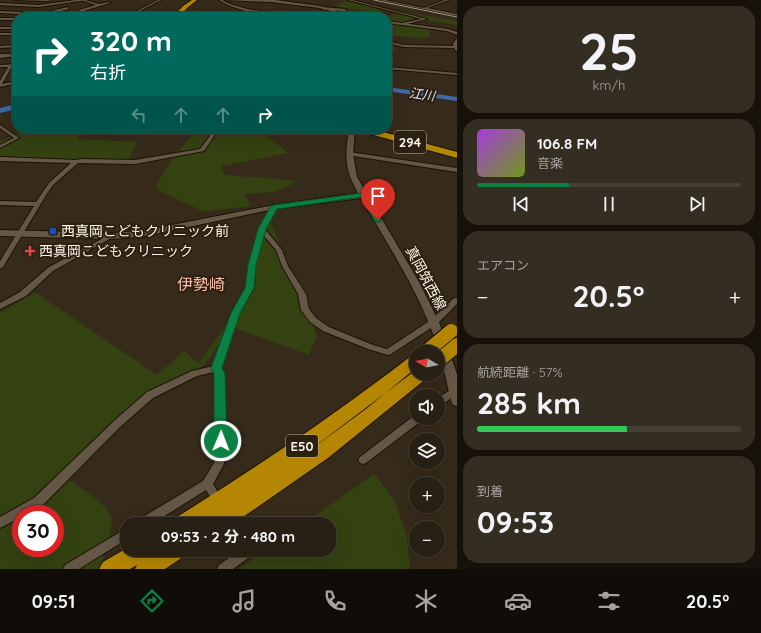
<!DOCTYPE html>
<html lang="ja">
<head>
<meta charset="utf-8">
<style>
  body { margin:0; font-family:Quicksand,"Noto Sans JP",sans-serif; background:#342d22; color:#f1f3f6; height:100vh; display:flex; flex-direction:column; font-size:15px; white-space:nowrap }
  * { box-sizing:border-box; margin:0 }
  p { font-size:13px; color:#a5a3a0 }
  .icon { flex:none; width:22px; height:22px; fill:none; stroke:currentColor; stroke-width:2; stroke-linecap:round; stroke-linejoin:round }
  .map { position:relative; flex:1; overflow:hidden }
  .side { display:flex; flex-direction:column; gap:6px; padding:6px; background:#16120b; width:304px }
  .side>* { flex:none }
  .hud { position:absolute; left:12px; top:12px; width:380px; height:122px; border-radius:16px; box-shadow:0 4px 16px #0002,0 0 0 1px #443e34; background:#00695c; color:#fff; overflow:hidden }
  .needle { width:26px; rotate:279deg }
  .fabs { position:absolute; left:409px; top:345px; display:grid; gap:8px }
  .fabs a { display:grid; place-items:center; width:36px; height:36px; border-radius:50%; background:#282014; box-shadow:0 4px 16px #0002,0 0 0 1px #443e34; font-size:20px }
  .speed { position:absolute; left:12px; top:505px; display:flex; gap:8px; font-size:20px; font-weight:700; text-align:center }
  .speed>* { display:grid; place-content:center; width:52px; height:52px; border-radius:50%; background:#282014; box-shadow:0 4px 16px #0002,0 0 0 1px #443e34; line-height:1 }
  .speed .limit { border:6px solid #d22; background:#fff; color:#111 }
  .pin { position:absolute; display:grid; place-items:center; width:34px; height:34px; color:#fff; margin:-41px -17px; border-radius:50% 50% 50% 0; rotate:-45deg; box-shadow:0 0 4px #0007 }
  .pin .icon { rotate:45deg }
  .me { position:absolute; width:44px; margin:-22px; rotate:1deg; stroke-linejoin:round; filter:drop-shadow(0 0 3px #0008) }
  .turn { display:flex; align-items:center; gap:14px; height:84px; padding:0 12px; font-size:18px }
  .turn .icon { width:52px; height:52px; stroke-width:2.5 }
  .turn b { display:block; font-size:28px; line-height:34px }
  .lanes { display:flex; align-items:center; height:38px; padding:0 12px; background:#0003; justify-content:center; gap:20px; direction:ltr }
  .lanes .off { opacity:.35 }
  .big { font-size:30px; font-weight:700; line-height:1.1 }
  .side .widget { flex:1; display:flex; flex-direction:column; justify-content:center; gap:6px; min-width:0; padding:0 14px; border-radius:16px; background:#342d22 }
  .side .dial { align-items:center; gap:0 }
  .dial b { font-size:52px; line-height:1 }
  .song { display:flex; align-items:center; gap:12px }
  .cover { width:48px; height:48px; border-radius:6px; background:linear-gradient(135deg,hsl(280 70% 55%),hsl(80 70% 35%)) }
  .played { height:4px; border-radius:2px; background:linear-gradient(90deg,#0b8043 35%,#443e34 35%) }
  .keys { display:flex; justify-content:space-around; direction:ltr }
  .heat { display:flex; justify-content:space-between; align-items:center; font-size:22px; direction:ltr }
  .charge { height:6px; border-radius:3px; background:linear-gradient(90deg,#34c759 57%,#443e34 0) }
  .trip { position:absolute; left:120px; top:517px; width:216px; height:40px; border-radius:16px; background:#282014; box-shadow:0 4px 16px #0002,0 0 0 1px #443e34; font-weight:700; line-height:40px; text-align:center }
  .tab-bar { display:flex; height:64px; justify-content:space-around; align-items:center; background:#100d08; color:#a5a3a0 }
  .tab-bar .icon { width:28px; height:28px }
  .tab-bar .active { color:#0b8043 }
  .tab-bar b { font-size:18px; color:#f1f3f6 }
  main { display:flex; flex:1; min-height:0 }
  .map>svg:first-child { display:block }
  .green { fill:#344111; fill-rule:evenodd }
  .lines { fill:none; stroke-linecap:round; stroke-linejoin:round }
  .river { fill:#4168a6; fill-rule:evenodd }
  .street-casing { stroke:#1d1204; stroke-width:2 }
  .secondary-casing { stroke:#1d1204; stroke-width:2 }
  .highway-casing { stroke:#1d1204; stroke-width:2 }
  .street { fill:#655746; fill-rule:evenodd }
  .secondary { fill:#655746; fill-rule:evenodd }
  .highway { fill:#b58604; fill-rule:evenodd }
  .rail { stroke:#a59b8f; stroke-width:1 }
  .highway-bridge-casing { stroke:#1d1204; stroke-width:16; stroke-linecap:butt }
  .highway-bridge { stroke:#b58604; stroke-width:14 }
  .route { fill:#0b8043; stroke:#07532c }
  .transit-dot { fill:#1a4fb4; stroke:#2c2011; stroke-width:1.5 }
  .health-dot { fill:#e0444e; stroke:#2c2011; stroke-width:1.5 }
  .labels { text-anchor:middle; stroke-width:4; stroke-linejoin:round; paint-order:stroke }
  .far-water-label { font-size:13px; font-style:italic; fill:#d7e3f5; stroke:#2c2011 }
  .shield { fill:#2c2011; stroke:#bdb4a8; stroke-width:1 }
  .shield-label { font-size:13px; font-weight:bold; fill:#fbf3e9 }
  .poi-label { font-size:14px; fill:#fbf3e9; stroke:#2c2011; text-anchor:start }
  .street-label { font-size:14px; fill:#fbf3e9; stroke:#2c2011 }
  .quarter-label { font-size:16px; fill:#febdac; stroke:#2c2011 }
</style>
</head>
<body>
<main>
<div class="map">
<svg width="457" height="569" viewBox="0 0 457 569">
  <rect width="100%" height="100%" fill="#362a1a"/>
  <g class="green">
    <path d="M355,1L386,8L376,12L336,7L340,3Z"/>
    <path d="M405,12L457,21V28L456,25L414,18L407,23L409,25L430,30V37L424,38L393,36L390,41L392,45L397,50L387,55V17H380Z"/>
    <path d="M30,129H85L77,139L137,142L128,162L0,157V141Z"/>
    <path d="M203,129H278L268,136L288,153L222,166L223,173L225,175L299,181L275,192L244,194L251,206L208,211H202L160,191L156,188C157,178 186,139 195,133C197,131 200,130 203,129Z"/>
    <path d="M269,218L317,336L309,355L232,327L203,366L166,383L61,475C75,484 113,505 112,523C111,535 103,556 100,569H0V313L35,292L157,375L184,351L198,363L241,305L256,263ZM21,514H55V548H21Z"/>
    <path d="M374,474L394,499L407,536L410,569H239L266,550H329V524H303Z"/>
  </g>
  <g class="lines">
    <g class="river">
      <path d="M387,87L457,97V101L387,91Z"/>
      <path d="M17,104V109L0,113V108Z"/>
    </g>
    <g class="street-casing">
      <g id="street">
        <path d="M15,0H50L49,1Z"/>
        <path d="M81,0H85L99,4L109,2L110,3L80,12L79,10L96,5Z"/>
        <path d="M158,0H161L128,17H125Z"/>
        <path d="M219,0H222L230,4L247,9L297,17C274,17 239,13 219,0Z"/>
        <path d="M348,0H352L427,19L403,25L402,23L422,19Z"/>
        <path d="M380,0H385L424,8L445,0H449L427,8L457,14V16Z"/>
        <path d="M68,7L69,9L43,15L0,13V11L43,13Z"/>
        <path d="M322,7L345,9L346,10L342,14L341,13L343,11L321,9Z"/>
        <path d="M197,12H213L216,17H214L212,14H200V17H198Z"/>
        <rect x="0" y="18" width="17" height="2"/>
        <rect x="0" y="27" width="17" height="2"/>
        <rect x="0" y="33" width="17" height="2"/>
        <path d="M387,41L404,45L455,46L457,47L455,48L404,47L387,43Z"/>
        <path d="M17,45V47L0,48V46Z"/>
        <path d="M17,64V66H12L2,84L17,81V83L0,87V81L8,67H0V65Z"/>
        <path d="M387,67L457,73V75L387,69Z"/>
        <path d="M0,125L19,138L0,148V145L14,138L0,128Z"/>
        <path d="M215,129H219L204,151L135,164L78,163L53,185L46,195L3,267L0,269V261L34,206L0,205V201L36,202L49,183L71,163L0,161V157L76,160L82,159L135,160L200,149Z"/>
        <path d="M349,152L457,168V172L347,155L346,154Z"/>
        <path d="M274,205L277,207L265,229L282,250L288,266L306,294L309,309L316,318L329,327L373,345L387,349L431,320L454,298H457V304L437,324L391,354L388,355L368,349L323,331L310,322L301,310L298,294L282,266L276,250L263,235L255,265L254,288L239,313L220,368L223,374L227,430L224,464L213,484L221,497L220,500L216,502L212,500L206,490L152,524H137L138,520L203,481L214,463L217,430L215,374L214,372L197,376L153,398L120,427L42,506L27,514H21V517L0,528V517L34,498L114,421L147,392L192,371L213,366L231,313L246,288L249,265L259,229L271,207Z"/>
        <path d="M111,234L113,235L114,236L113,237L53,271L26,296L0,309V303L20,292L49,267Z"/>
        <path d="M455,387H457V393L441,406L438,407V398Z"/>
        <path d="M415,415H416V418H423L421,421L366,463L363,464L360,463L358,460L360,457Z"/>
        <path d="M127,528V539L79,569H63L65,565Z"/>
        <path d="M240,550H253L251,556L233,569H217L219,565Z"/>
      </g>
    </g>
    <g class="secondary-casing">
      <g id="secondary">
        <path d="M76,0H87L39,7L0,5V3L39,5Z"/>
        <path d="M223,0H275L320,6L360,17H353L320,8L271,2Z"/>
        <path d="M387,21L448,29L457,32V35L447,31L387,23Z"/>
        <path d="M457,38V51L455,50L453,44Z"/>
        <path d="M0,54H17V56L0,58Z"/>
        <path d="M349,129H355L353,154L357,177L419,282L439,322L457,374V406L453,405L451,401C445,374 439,347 428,321C410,278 384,238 361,198L274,209L141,237L111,239L0,236V230L111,233L141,231L274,205L358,193C344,168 345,157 349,129Z"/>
      </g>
    </g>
    <g class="highway-casing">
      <g id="highway">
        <path d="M192,0H197L187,8L179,17H173L183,6Z"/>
        <path d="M358,129H372L457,152V158L359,131Z"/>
        <path d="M416,354V368L366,409L302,456L416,370V374H430L427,378L328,458L233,524H206L208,520L202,524H174L177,517C257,467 336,414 411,356Z"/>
        <path d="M127,548V550H153L152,553L157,550H186L183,557L165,569H135L137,565L130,569H99L103,562Z"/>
      </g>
    </g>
    <use href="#street" class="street"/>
    <use href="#secondary" class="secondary"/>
    <use href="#highway" class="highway"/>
    <path class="rail" d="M374,0L457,17"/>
    <g class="highway-bridge-casing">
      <g id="highway-bridge">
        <path d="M426,352L451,331"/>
        <path d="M438,361L457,345"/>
      </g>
    </g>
    <use href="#highway-bridge" class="highway-bridge"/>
  </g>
  <path class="route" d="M363,193L366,195L381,220L380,222H375L361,197L277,209L266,229L256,265L254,288L240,313L222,368L225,374L227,441L225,445L221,447L216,445L214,441V374L211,368L231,313L245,288L248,265L258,229L270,207L274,205Z"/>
  <rect class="transit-dot" x="49" y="227" width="8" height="8" rx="2"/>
  <path class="health-dot" d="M28 245h4v4h4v4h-4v4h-4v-4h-4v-4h4z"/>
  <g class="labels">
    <g class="far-water-label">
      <text transform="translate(422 94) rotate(8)" y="5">江川</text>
    </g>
    <g class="shield">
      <rect x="394" y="131" width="32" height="22" rx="3"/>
      <rect x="286" y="435" width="32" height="22" rx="3"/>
    </g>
    <g class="shield-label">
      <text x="410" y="147">294</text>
      <text x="302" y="451">E50</text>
    </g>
    <g class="poi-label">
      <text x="61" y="236">西真岡こどもクリニック前</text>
      <text x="39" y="256">西真岡こどもクリニック</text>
    </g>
    <g class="street-label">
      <text transform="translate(426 278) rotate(62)" y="5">真岡筑西線</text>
    </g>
    <g class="quarter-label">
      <text x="201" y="290">伊勢崎</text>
    </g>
  </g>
</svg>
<div class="fabs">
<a><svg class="needle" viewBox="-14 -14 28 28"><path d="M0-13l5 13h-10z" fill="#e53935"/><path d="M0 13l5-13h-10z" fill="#a5a3a0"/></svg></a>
<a><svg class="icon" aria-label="sound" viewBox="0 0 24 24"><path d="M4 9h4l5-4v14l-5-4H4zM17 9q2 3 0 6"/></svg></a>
<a><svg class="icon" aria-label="layers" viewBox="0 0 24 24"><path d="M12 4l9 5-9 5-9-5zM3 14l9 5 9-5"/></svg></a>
<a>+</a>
<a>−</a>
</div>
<div class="speed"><div class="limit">30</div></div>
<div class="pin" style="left:378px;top:220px;background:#d93025"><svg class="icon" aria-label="arrive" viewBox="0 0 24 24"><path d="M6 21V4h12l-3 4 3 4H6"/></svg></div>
<svg class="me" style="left:221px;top:441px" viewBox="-20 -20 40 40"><circle r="17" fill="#0b8043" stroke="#fff" stroke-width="3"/><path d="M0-11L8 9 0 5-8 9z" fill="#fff"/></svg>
<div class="trip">09:53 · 2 分 · 480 m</div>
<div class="hud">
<div class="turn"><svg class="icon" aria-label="right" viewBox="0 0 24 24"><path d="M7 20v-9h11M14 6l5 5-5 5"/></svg><div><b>320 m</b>右折</div></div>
<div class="lanes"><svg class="icon off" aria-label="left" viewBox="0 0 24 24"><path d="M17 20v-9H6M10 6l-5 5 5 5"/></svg><svg class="icon off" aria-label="ahead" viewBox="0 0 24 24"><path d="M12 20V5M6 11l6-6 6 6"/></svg><svg class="icon off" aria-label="ahead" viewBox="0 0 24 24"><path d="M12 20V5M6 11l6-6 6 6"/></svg><svg class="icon" aria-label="right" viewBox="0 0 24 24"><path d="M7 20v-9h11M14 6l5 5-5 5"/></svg></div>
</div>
</div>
<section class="side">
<div class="widget dial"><b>25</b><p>km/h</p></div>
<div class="widget">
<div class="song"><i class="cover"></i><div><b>106.8 FM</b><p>音楽</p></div></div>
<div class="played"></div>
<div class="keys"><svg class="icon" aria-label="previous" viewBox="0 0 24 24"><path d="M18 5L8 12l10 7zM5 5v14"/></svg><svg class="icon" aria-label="pause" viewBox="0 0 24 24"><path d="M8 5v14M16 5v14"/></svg><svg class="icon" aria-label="next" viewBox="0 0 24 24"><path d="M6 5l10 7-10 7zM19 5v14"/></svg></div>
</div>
<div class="widget"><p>エアコン</p>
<div class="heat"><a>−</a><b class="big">20.5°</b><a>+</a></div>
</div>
<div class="widget"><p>航続距離 · 57%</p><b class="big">285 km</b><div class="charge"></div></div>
<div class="widget"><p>到着</p><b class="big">09:53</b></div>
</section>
</main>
<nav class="tab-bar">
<b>09:51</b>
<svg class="icon active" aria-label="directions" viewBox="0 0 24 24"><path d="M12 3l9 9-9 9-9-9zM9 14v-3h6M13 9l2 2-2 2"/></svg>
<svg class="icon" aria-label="music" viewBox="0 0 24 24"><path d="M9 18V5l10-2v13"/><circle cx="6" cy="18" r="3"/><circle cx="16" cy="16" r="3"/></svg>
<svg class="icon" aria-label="phone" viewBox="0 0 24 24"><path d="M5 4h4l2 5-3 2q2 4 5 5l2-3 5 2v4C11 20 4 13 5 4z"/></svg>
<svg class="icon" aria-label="climate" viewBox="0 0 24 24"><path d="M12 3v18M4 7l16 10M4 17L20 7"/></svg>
<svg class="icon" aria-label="car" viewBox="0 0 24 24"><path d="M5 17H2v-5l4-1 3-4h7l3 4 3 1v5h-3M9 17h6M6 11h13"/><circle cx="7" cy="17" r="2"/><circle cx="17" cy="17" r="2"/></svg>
<svg class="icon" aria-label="filters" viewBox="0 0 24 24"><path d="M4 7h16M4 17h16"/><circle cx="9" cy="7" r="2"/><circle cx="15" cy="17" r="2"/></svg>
<b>20.5°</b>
</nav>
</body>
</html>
